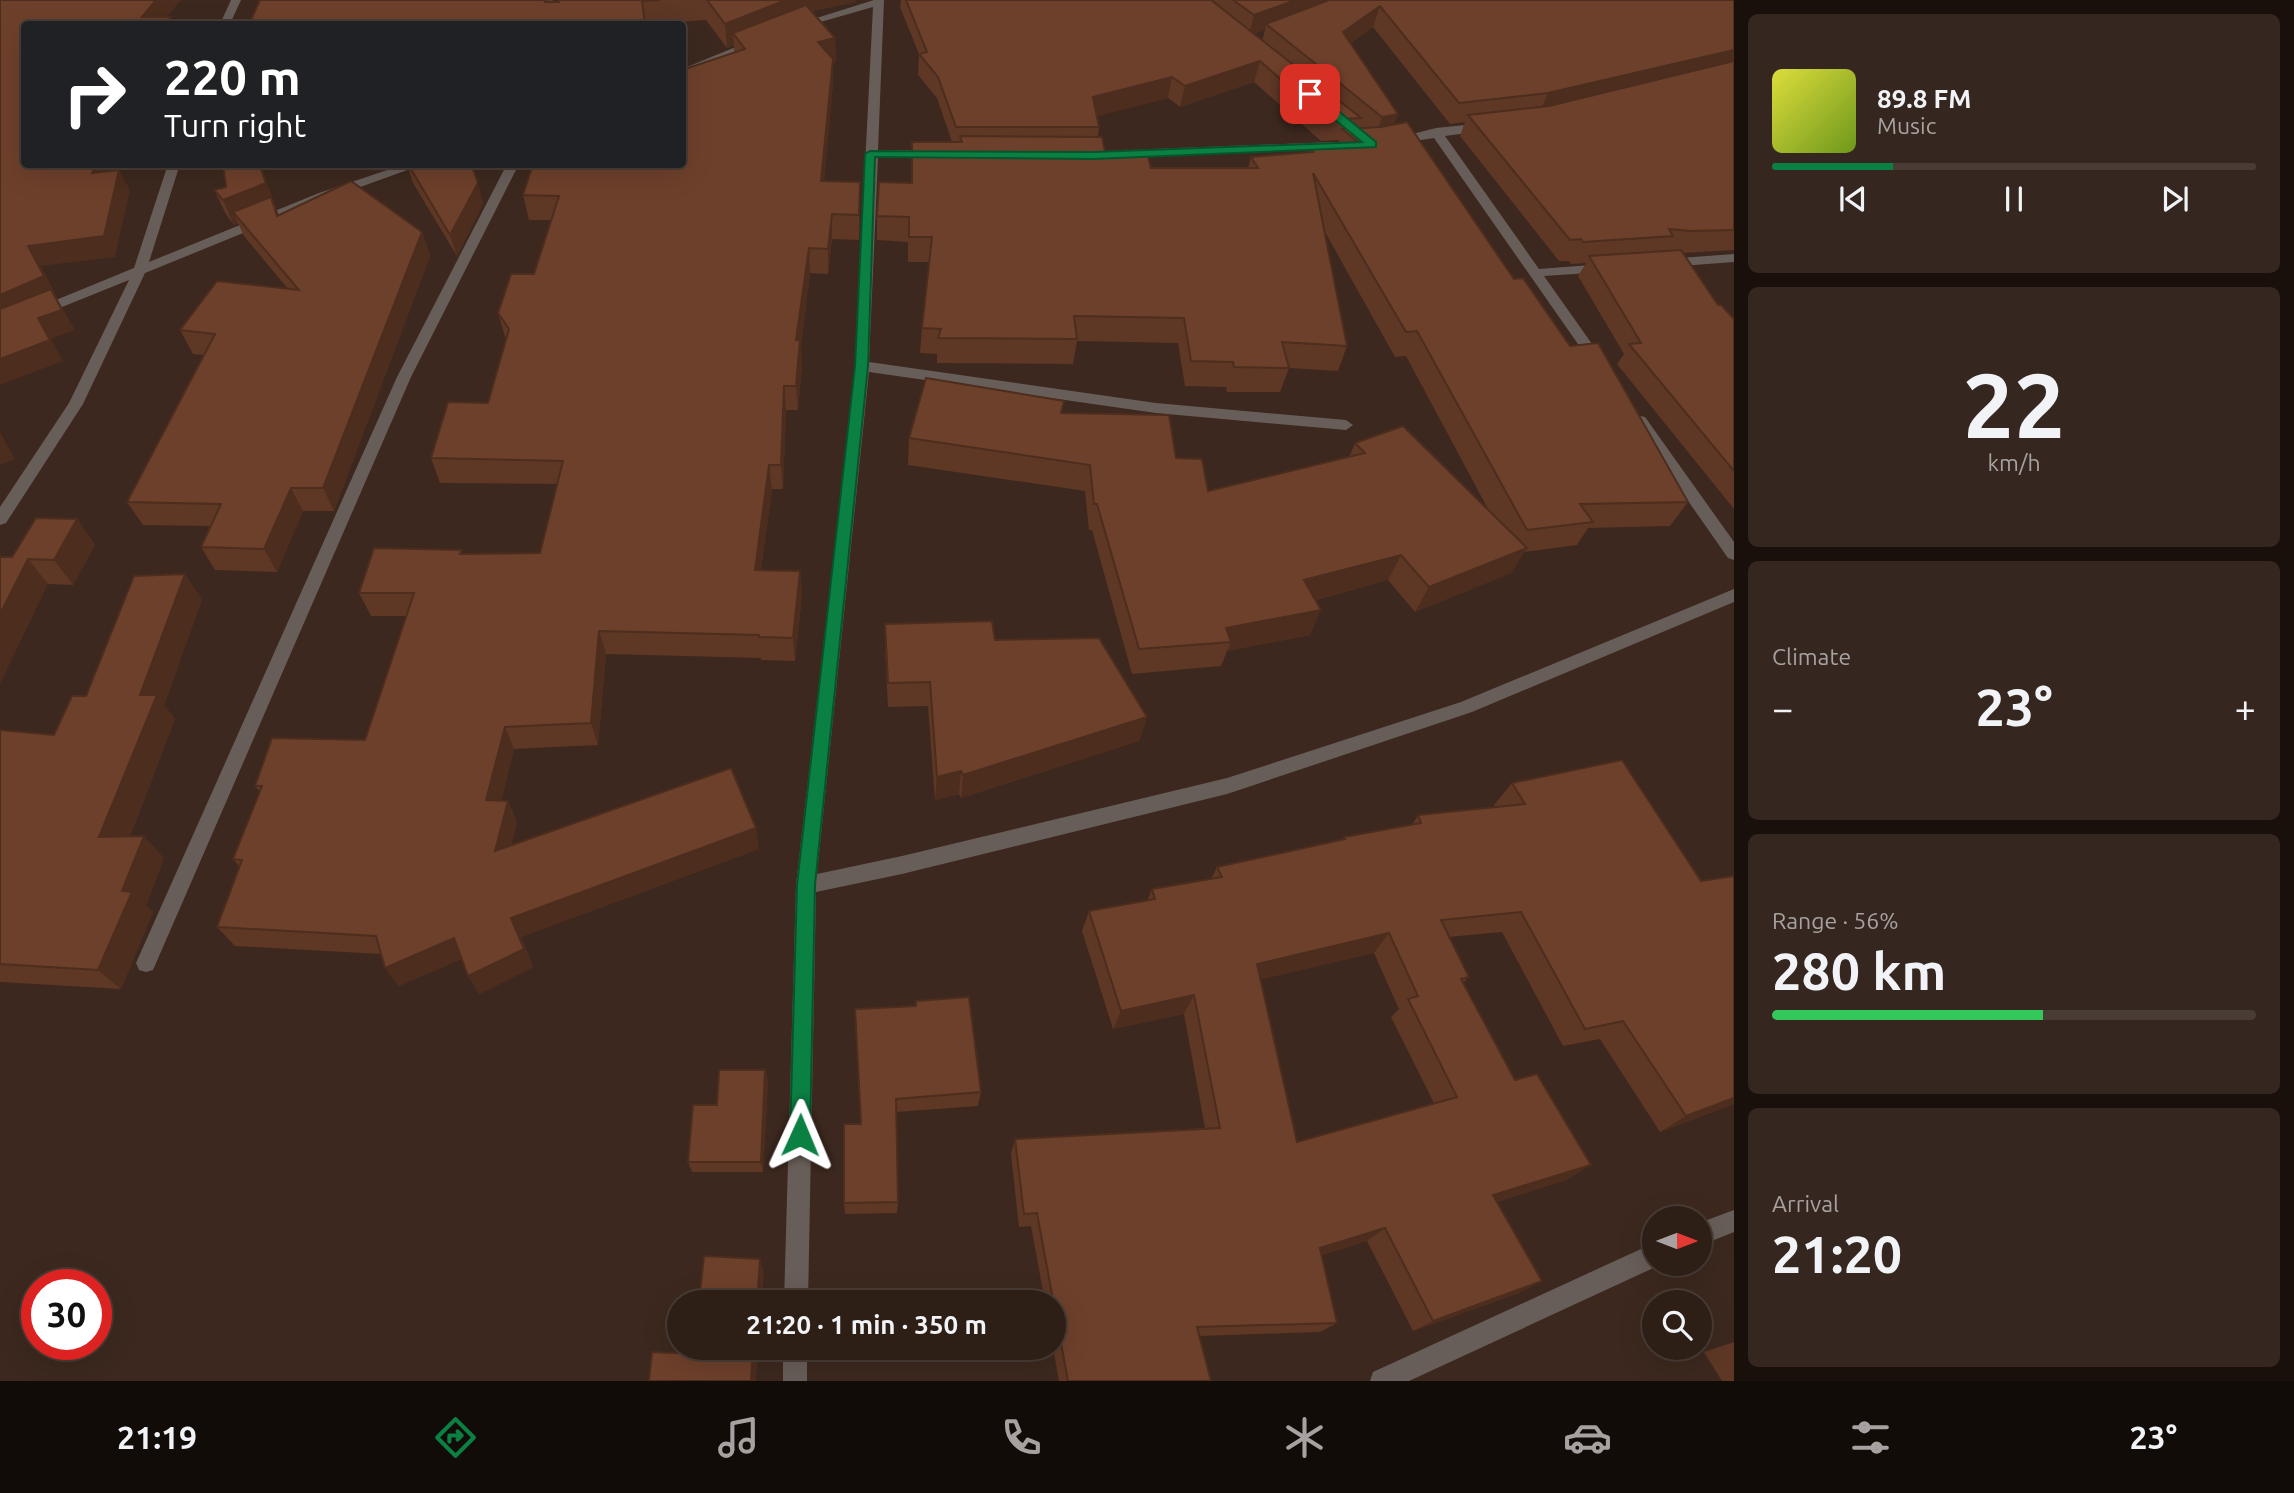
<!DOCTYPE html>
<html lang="en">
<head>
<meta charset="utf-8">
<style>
  body { margin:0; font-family:Ubuntu,sans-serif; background:#35271f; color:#f1f3f6; height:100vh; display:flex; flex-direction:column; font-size:26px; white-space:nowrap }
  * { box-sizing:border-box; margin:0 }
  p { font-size:23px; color:#a7a2a1 }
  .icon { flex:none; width:38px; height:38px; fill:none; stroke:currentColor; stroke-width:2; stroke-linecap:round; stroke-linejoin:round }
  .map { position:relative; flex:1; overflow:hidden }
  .details { display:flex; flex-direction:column; gap:14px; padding:14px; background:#19100c; width:560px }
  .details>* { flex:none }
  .banner { position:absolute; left:21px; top:21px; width:665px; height:147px; border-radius:7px; box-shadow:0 7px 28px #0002,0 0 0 2px #483c35; background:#202124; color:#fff; overflow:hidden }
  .needle { width:46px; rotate:90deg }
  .controls { position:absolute; left:1642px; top:1206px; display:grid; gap:14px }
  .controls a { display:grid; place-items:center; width:70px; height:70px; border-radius:50%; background:#2d1e16; box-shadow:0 7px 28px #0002,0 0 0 2px #483c35; font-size:35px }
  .speed { position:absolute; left:21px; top:1269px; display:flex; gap:14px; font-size:35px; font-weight:700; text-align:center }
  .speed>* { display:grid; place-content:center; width:91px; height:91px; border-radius:50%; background:#2d1e16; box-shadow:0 7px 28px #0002,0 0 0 2px #483c35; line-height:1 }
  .speed .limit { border:10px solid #d22; background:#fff; color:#111 }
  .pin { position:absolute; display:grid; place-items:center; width:60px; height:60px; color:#fff; margin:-30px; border-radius:14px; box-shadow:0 4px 10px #0006 }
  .me { position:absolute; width:77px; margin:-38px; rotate:1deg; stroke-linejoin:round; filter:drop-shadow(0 0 5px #0008) }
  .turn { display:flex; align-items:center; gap:24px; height:147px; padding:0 28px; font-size:32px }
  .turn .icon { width:91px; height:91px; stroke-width:2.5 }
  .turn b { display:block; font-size:49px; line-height:60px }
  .big { font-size:52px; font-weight:700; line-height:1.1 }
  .details .tile { flex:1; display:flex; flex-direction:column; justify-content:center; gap:10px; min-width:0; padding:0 24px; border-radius:10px; background:#35271f }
  .details .dial { align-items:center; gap:0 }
  .dial b { font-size:91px; line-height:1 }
  .song { display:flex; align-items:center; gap:21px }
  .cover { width:84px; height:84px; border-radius:10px; background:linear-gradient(135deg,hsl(60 70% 55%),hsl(80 70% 35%)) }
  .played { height:7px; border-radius:4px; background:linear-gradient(90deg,#0b8043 25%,#483c35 25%) }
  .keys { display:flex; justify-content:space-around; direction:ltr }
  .heat { display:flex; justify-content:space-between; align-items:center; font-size:38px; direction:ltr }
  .charge { height:10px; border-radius:5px; background:linear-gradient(90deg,#34c759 56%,#483c35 0) }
  .trip { position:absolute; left:667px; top:1290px; width:399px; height:70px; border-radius:35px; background:#2d1e16; box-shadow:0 7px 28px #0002,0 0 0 2px #483c35; font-weight:700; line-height:70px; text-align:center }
  .menu { display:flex; height:112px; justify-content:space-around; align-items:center; background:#120c09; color:#a7a2a1 }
  .menu .icon { width:49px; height:49px }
  .menu .selected { color:#0b8043 }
  .menu b { font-size:32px; color:#f1f3f6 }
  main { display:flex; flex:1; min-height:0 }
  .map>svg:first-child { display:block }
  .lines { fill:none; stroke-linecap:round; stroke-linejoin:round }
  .minor { fill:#685e59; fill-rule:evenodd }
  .wall { fill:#5e3725; fill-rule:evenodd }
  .shaded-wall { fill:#4c2d1e }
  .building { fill:#6d402b; stroke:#4c2d1e; stroke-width:2; fill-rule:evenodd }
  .route { fill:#0b8043; stroke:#07532c; stroke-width:2 }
</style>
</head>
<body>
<main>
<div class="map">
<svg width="1734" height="1381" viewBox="0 0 1734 1381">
  <rect width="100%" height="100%" fill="#3c281e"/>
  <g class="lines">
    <g class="minor">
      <path d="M231,0H241L230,24H220Z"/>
      <path d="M874,0H884L878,150H933L939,154L933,158H878L869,362L1156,403L1346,420L1353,425L1346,430L1156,413L869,372L817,874L902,856L1227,778L1461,702L1734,589V602L1472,712L1227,794L902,874L816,892L808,1302H784L796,885L855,366L873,7L796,29L791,26Z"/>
      <path d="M753,40L762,42L682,76V69Z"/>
      <path d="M1485,123L1489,124V130L1445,136L1539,269L1604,264L1611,268L1604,272L1544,276L1604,361V367H1594L1434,138L1395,144L1389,140L1436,128Z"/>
      <path d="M1332,142L1338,146L1336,149L1126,158L1120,154L1126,150Z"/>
      <path d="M168,164H180L149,262L319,193L405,164H424L327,199L145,273L83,404L6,523L0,525V507L69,403L129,280L0,332V323L134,268Z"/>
      <path d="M507,164H519L411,377L153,970L146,972L139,970L136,963L397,377Z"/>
      <path d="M1734,254V262L1667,267L1660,263L1667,259Z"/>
      <path d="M1640,416L1645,417L1734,542V560L1728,558L1635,425L1633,421L1635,417Z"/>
      <path d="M1734,1210V1232L1699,1246V1223Z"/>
      <path d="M1654,1243V1264H1662L1409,1381H1370L1373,1372Z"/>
      <rect x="783" y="1348" width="24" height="33"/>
    </g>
  </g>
  <g class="wall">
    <path d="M260,0H553V2H559V0H856V2L812,11L835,38L836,62L833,63V83L824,181L860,207L859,240L832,239L828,274L810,273L801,344L802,365L798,410H786L783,489H772L761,570L800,571L802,595L795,661L761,660V658L606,654L598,745L514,749L501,801H508L517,822L511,846L759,849L521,937L533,967L479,994L461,959L399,986L385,968L381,954L235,946L217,927L239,866L233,859L260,792L255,786L365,740L406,616H371L359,593L463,554L540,553L557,484L440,483L431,458L488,403L506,340L498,313L534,274L551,220H529L523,195L682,164L734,53V45L727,48L706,20L653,24H249Z"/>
    <path d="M901,0H1734V250L1683,253L1718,305L1734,319V509L1617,364L1624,354L1578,276L1586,263L1571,264L1569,261H1559L1460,136L1465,122L1450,124L1373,27L1351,43L1398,114L1394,124L1514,279L1570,346L1688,502L1670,526L1588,528L1577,545L1524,552L1511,573L1415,612L1388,580L1315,600L1310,635L1227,651L1221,666L1132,674L1092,530H1089L1085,491L908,465L909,438L1064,401L1062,413L1176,458L1208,491L1349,457L1355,443L1488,509L1406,356L1395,357L1325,232L1347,346L1338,371L1289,368L1280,392H1227L1226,387L1185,386L1178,343L1077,341L1073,364L937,363V354L920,353L922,328L929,262H908V242L877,240V216L911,183L912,142H952L937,98L918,75L919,54L900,7ZM1265,30L1262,41L1254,34ZM1254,82L1321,141L1339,140L1337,144L1309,147L1307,152L1251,157L1248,168H1151L1105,151L1098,137L1099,127L1097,116L1168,98L1180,107Z"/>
    <path d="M223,164H284L262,169L278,215L422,232L430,256L334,511H303L277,572L215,570L201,547L210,526L143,525L127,502L203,355L193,354L180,330L288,289L244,236L238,223L234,225L226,214L214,190L226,187Z"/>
    <path d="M407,164H471L478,183L483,204L457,256L413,183Z"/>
    <path d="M77,519L95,545L73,585L48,584L12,557Z"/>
    <path d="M202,599L164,705L175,719L130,836L164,858L146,906L153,912L121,989L0,982V730L54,735L86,696Z"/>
    <path d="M885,624L995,640L1147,717L1139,741L961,798L959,794L935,800L928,706L888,707L885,649Z"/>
    <path d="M1512,783L1701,881L1734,876V1104L1660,1132L1600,1039L1563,1046L1502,932L1449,937L1469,977L1463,983L1567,1180L1496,1202L1519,1293L1413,1331L1367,1241L1322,1255L1337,1323L1320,1332L1200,1336L1211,1381H1059L1053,1348L1054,1302H1045L1031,1226L1019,1227L1011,1154L1015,1139L1205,1128L1184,1014L1113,1029L1082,931L1089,911L1147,901L1152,889L1211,879L1217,867L1343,839L1344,837L1412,825L1418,815L1496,807L1494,805ZM1374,953L1399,1009L1391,1017L1434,1103L1297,1142L1261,979Z"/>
    <path d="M916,1001L981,1092L978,1106L896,1112L898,1202L897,1213L845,1214L844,1203L861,1124L855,1024L915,1006Z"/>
    <path d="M765,1070L768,1082L763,1172H692L688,1162L717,1105Z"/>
    <path d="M1734,1342V1381H1722L1704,1352Z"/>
  </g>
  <g class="shaded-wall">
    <path d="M156,0H181L161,24L142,17Z"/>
    <path d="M786,0H856V2L799,13L733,33L734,45L727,48L725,24Z"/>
    <path d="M1296,0H1346L1266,24L1265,30L1249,36L1254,15Z"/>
    <path d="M1380,6L1373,27L1337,53L1343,32Z"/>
    <path d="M171,17L175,24H166Z"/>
    <path d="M835,38L836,62L833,63V83L822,206L818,42Z"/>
    <path d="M1734,50V68L1539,114L1548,93Z"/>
    <path d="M1260,61L1254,82L1180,107L1185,86Z"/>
    <path d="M1172,77L1168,98L1090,118L1093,97Z"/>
    <path d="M1398,114L1391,135L1375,138L1382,117Z"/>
    <path d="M96,164H117L103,194L92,173Z"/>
    <path d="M259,164H284L262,169L281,221L233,212L238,223L234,225L223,200Z"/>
    <path d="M119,170L130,190L115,257L41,266L57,297H56L75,330L51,339L63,361L0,385V295L28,246Z"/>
    <path d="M860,182V207L859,240V215Z"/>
    <path d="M478,183L483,204L457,256L450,235Z"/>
    <path d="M832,214V239L828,274V249Z"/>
    <path d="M422,232L430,256L334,511L323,488Z"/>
    <path d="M809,248L810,273L801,344L802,365L798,410L796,386V340Z"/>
    <path d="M784,386L786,410L783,489L781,465Z"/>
    <path d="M0,432L15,459L0,465Z"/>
    <path d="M769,465L772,489L758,593L755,570Z"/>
    <path d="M291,488L303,511L277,572L264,549Z"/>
    <path d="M77,519L95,545L73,585L54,560Z"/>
    <path d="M1527,548L1511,573L1415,612L1429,587Z"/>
    <path d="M1401,555L1388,580L1293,605L1304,580Z"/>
    <path d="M28,559L48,584L0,684V614Z"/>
    <path d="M800,571L802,595L795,661L793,638Z"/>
    <path d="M185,574L202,599L164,705L175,719L121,858L99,837L140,695Z"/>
    <path d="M1321,610L1310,635L1227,651L1231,642L1226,628Z"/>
    <path d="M599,631L606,654L598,745L591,723Z"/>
    <path d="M1147,717L1139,741L961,798L963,775Z"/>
    <path d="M505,727L514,749L496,821L486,800Z"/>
    <path d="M961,771L959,794L935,800L937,777Z"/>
    <path d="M508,801L517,822L505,871L495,851Z"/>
    <path d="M756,828L759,849L521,937L533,967L479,994L468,976L511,918Z"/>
    <path d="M144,836L164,858L146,906L153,912L121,989L98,970L122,891Z"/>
    <path d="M1389,933L1374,953L1246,983L1257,964Z"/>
    <path d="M454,938L465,957L399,986L385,968Z"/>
    <path d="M1194,995L1184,1014L1113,1029L1121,1011Z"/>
    <path d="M765,1070L768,1082L763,1172L761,1162Z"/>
    <path d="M1734,1098V1104L1660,1132L1686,1116Z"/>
    <path d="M1591,1165L1567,1180L1472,1209L1493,1195Z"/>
    <path d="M1385,1228L1367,1241L1305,1260L1320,1248Z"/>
    <path d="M760,1259L764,1273L762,1302H757Z"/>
    <path d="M1542,1281L1519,1293L1413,1331L1433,1321Z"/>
    <path d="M753,1348H759L756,1381H751Z"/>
  </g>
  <g class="building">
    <path d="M0,0H156L142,17H171L166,24H24V164H96L92,173L119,170L104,236L28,246L44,276L0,295Z"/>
    <path d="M260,0H546L545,2H559V0H660L642,1L645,24H249Z"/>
    <path d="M707,0H786L725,24Z"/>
    <path d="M906,0H1211L1361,118L1327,120L1260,61L1185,86L1172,77L1093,97L1099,127H956L938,77L919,54L927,52Z"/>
    <path d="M1233,0H1296L1254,15Z"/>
    <path d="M1329,0H1734V50L1548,93L1459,103L1380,6L1343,32L1398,114L1382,117L1266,24Z"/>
    <path d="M806,5L835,38L818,42L833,59L821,181L860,182L859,215L832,214L828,249L809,248L796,340H800L796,386H784L781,465H769L755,570L800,571L793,638L759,637V635L599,631L591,723L505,727L486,800L508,801L495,851L731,768L756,828L511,918L524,949L468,976L454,938L385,968L376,936L217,927L242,860L233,859L262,786H255L272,738L365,740L414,593H359L374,548L462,550L460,554L540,553L563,461L431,458L448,402L488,403L509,329L498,313L511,274H534L559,196L523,195L533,164H682V70L745,49L733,33Z"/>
    <path d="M1734,61V230L1691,231L1669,229L1673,236L1583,242L1581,239L1570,240L1468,115L1549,106Z"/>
    <path d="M1407,122L1514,279L1523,278L1570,346L1598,343L1688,502L1580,504L1593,522L1527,530L1417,331L1406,332L1313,173L1347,346L1282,342L1289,368L1234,367L1233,362L1191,361L1184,318L1074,316L1077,339L938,338L941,329L922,328L932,237H909V217L877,216L879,182L912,183V142H962L960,136L1102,137L1105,151L1146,150L1151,168H1258L1251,157L1313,152L1309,147L1358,142L1342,129L1381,127Z"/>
    <path d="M223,164H259L266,183L223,200L214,190L226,187Z"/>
    <path d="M408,164H471L478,183L450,235Z"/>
    <path d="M351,181L422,232L323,488H291L264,549L201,547L221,504L127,502L215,334L180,330L217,281L299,290L233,212L271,197L277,216Z"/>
    <path d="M1681,250L1718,305H1721L1734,319V471L1629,344L1641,343L1589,256Z"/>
    <path d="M51,289L62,310L38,318L50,340L0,359V309Z"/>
    <path d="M926,378L1064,401L1061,413L1169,415L1176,458L1202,459L1208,491L1365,453L1355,443L1403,426L1527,548L1429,587L1401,555L1304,580L1321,610L1226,628L1231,642L1139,649L1097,504H1094L1090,465L909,438Z"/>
    <path d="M36,518L77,519L54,560L28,559L0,614V557H12Z"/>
    <path d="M185,574L140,695H157L99,837L144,836L122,891L132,892L98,970L0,964V730L54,735L72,696H86L134,576Z"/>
    <path d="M992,621L995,640L1099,638L1147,717L963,775L961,771L937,777L930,682L888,683L885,624Z"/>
    <path d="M1622,760L1701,881L1734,876V1098L1686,1116L1623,1021L1585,1029L1521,912L1441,920L1469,977L1461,979L1515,1080L1537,1074L1591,1165L1493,1195L1542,1281L1433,1321L1385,1228L1320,1248L1337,1323L1197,1327L1211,1381H1068L1037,1213L1024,1214L1015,1139L1220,1128L1194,995L1121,1011L1089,911L1155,899L1152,889L1222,877L1217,867L1345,839L1344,837L1421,823L1418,815L1525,804L1512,783ZM1389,933L1418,996L1408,999L1457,1097L1297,1142L1257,964Z"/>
    <path d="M969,997L981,1092L896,1099L898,1202L844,1203V1124H861L855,1009L916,1006V1001Z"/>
    <path d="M719,1070H765L761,1162H688L693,1105H717Z"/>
    <path d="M704,1256L760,1259L757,1302H699Z"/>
    <path d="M695,1348H753L751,1381H649L652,1352L694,1354Z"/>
  </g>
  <path class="route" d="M1306,91H1314L1376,142V147L1094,159L875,157L868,366L815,885L810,1135L807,1142L800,1145L793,1142L790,1135L797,885L855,366L865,154L870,151L1094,152L1362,142L1306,96Z"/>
</svg>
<div class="controls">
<a><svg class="needle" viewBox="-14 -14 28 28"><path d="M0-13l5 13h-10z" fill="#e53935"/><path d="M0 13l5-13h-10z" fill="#a7a2a1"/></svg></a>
<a><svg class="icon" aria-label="search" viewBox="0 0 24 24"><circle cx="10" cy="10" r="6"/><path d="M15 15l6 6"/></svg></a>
</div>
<div class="speed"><div class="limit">30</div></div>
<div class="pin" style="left:1310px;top:94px;background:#d93025"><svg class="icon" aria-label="arrive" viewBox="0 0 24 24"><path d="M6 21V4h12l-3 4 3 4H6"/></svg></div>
<svg class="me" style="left:800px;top:1135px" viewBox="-20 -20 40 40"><path d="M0-17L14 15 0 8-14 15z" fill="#0b8043" stroke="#fff" stroke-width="4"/></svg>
<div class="trip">21:20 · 1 min · 350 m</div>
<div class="banner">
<div class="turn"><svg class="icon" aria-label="right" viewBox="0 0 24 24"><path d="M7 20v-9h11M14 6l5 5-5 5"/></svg><div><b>220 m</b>Turn right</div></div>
</div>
</div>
<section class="details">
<div class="tile">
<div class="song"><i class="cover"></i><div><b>89.8 FM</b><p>Music</p></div></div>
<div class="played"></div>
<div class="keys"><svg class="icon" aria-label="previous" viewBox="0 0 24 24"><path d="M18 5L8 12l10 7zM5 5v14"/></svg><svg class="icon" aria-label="pause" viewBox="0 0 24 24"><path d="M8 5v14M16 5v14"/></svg><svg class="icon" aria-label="next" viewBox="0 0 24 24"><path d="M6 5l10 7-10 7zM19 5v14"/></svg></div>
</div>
<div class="tile dial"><b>22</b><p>km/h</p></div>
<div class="tile"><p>Climate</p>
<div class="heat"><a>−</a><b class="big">23°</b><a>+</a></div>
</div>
<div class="tile"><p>Range · 56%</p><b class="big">280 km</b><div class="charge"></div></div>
<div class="tile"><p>Arrival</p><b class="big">21:20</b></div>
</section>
</main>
<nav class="menu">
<b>21:19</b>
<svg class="icon selected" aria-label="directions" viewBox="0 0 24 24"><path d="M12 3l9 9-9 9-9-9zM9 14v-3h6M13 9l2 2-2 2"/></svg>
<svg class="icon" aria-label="music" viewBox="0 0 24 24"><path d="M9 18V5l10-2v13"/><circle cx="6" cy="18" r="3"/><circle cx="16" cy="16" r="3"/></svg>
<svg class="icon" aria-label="phone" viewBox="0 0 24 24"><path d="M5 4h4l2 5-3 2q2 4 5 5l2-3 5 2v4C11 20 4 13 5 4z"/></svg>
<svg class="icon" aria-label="climate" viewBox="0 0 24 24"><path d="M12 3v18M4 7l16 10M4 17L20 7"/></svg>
<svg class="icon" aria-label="car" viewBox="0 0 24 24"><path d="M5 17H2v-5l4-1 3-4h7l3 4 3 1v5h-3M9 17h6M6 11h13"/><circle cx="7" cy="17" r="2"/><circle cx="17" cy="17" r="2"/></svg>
<svg class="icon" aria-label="filters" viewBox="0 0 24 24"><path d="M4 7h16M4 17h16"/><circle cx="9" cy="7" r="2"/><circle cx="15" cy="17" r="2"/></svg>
<b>23°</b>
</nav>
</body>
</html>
